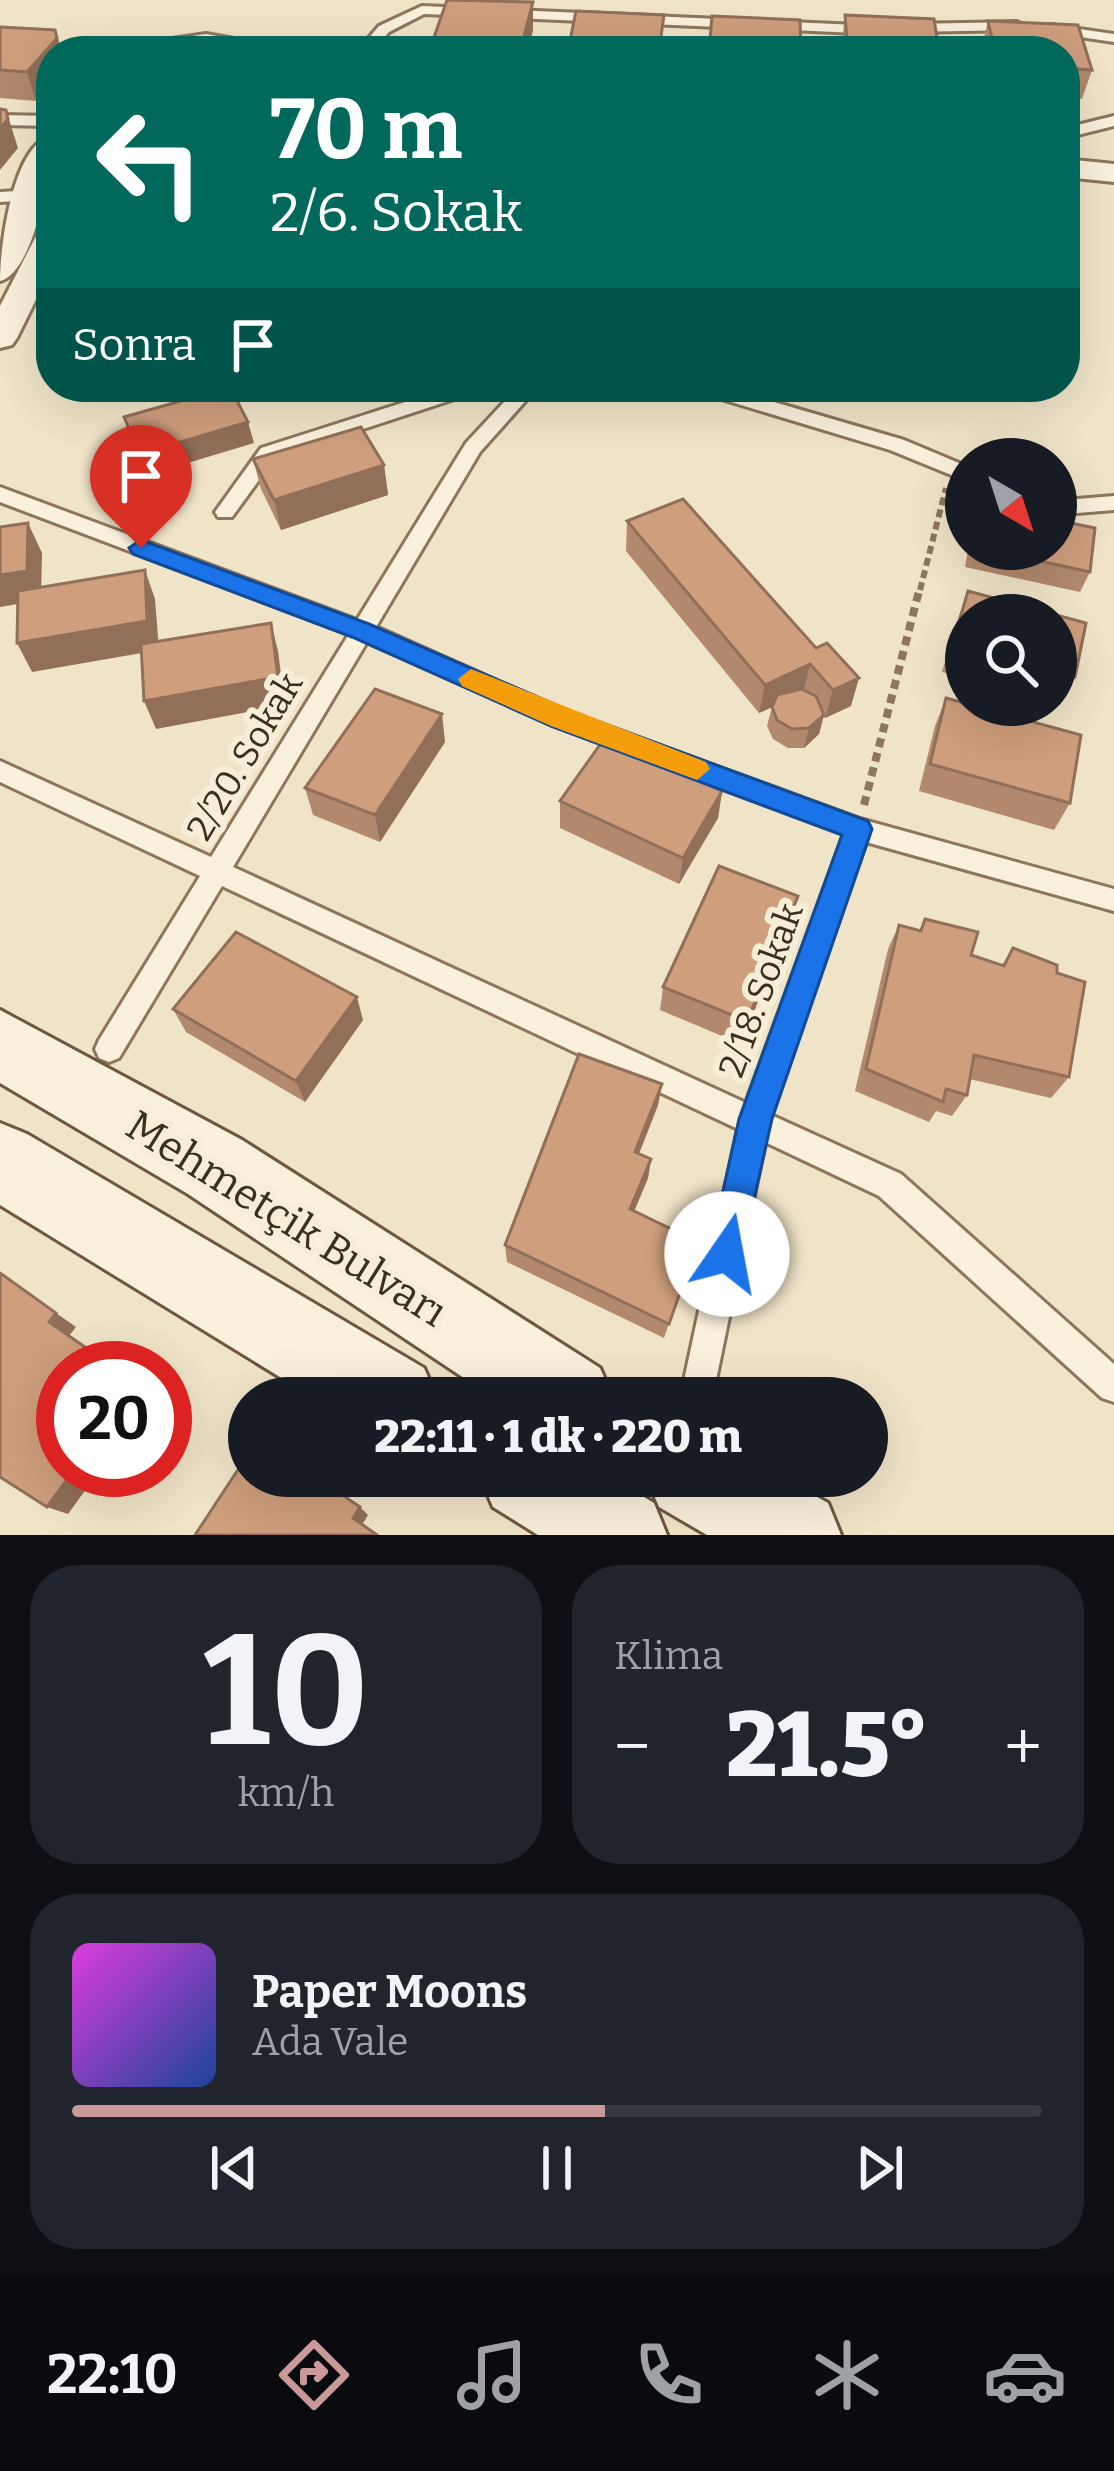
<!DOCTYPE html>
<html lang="tr">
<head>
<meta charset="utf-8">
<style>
  body { margin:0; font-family:Bitter,serif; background:#20242c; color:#f1f3f6; height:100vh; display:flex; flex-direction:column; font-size:45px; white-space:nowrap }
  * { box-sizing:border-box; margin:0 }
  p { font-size:39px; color:#9ea1a6 }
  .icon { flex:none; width:66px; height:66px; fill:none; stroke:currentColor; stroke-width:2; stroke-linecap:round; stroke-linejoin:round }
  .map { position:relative; height:1535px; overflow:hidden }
  .details { display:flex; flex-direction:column; gap:30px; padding:30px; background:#0d0f14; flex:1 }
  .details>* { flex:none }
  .hud { position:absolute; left:36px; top:36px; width:1044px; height:366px; border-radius:48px; box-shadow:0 12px 48px #0002; background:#00695c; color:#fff; overflow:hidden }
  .needle { width:78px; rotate:141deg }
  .controls { position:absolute; left:945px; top:438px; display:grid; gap:24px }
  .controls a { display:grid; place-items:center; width:132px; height:132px; border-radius:50%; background:#171b24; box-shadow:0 12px 48px #0002; font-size:60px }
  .speed { position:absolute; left:36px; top:1341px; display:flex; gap:24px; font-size:60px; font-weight:700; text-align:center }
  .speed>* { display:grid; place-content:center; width:156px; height:156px; border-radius:50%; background:#171b24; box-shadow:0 12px 48px #0002; line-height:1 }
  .speed .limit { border:18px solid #d22; background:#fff; color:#111 }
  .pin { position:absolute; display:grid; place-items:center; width:102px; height:102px; color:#fff; margin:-123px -51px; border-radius:50% 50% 50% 0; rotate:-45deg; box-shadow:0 0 12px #0007 }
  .pin .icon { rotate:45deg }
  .me { position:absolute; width:132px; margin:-66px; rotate:12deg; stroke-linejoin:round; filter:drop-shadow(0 0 9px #0008) }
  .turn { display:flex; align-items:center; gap:42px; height:252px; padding:0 36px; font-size:54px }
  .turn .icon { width:156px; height:156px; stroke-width:2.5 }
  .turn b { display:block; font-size:84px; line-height:102px }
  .then { display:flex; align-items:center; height:114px; padding:0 36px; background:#0003; gap:24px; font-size:45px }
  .big { font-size:90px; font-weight:800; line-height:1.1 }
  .details .card { flex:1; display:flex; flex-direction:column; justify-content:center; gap:18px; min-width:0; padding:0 42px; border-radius:48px; background:#20242c }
  .details .dial { align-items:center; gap:0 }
  .dial b { font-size:156px; line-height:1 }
  .song { display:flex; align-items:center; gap:36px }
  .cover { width:144px; height:144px; border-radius:18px; background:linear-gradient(135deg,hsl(300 70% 55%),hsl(220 70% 35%)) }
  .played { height:12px; border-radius:6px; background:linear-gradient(90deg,#cc999b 55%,#363941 55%) }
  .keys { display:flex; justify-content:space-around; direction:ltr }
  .heat { display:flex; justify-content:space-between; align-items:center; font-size:66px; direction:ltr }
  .details .tiles { flex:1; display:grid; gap:30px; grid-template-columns:1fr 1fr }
  .card:last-child { grid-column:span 2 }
  .trip { position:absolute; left:228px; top:1377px; width:660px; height:120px; border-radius:60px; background:#171b24; box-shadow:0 12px 48px #0002; font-weight:800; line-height:120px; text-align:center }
  .menu { display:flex; height:192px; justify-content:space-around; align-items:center; background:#090b0e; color:#9ea1a6 }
  .menu .icon { width:84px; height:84px }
  .menu .selected { color:#cc999b }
  .menu b { font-size:54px; color:#f1f3f6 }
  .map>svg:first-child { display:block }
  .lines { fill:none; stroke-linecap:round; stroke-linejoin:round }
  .lane-casing { stroke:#8d765c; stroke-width:6 }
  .street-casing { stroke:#8d765c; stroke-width:6 }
  .secondary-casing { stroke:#6f573f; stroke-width:6 }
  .path-far1 { stroke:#8d765c; stroke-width:6; stroke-dasharray:8 4.5; stroke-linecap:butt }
  .path { stroke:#8d765c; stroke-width:8; stroke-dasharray:9 6; stroke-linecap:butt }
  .lane { fill:#faf1dc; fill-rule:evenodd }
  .street { fill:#faf1dc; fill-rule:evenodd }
  .secondary { fill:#faf1dc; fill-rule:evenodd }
  .wall { fill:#b2896c }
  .shaded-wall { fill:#916f58 }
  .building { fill:#cf9f7d; stroke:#916f58; stroke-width:3 }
  .route { fill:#1a73e8; stroke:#114b97; stroke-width:3 }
  .slow { fill:#f59e0b }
  .labels { text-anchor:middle; stroke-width:12; stroke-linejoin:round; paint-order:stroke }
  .street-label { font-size:36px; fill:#3d2e20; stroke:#f7eed8 }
  .near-street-label { font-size:42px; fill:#3d2e20; stroke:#f7eed8 }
</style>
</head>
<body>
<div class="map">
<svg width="1114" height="1535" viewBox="0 0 1114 1535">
  <rect width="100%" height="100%" fill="#f0e4c8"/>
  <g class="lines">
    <g class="lane-casing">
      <g id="lane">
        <path d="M422,6L857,25L1017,22L1024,26L1017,30L857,33L424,14L389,32L381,41L383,51H369L367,40L379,26Z"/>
        <path d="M1051,25L1114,34V42L1046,32V26Z"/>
        <path d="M0,115L51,116V126L0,125Z"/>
        <path d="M1114,116V126L1065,138V128Z"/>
        <path d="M51,189V199L0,202V192Z"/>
        <path d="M452,387H481L479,391L275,458L232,517H218L215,512L261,448Z"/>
        <path d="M518,387H538L480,452L376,627L569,713L860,819L1114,889V911L866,842L771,1115L901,1174L1114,1364V1402L1102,1398L879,1196L765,1142L714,1390L711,1398H685L682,1390L738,1129L222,886L119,1058L109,1062L99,1058L95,1049L99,1040L200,876L0,782V761L211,857L349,634L0,502V487L357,620L466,443ZM367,642L553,725L844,834L746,1103L233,867Z"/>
        <path d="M693,387H723L904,440L966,466V481L890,450L695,391Z"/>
        <path d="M1056,493L1077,499L1114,496V510L1077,513L1056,507Z"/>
      </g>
    </g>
    <g class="street-casing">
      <g id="street">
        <path d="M206,34L269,45L273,51H132L145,43Z"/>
        <path d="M51,136C51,168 35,272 0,281C0,247 12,146 51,136Z"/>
        <path d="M1065,159L1114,164V182L1065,177Z"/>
        <path d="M51,229V269L17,338L12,345L0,348V306L35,238Z"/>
      </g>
    </g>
    <g class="secondary-casing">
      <g id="secondary">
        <path d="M0,1010L242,1140L600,1368L613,1398H494L188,1194L0,1083Z"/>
        <path d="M0,1123L27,1134L424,1368L437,1398H314L0,1205Z"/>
        <path d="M480,1476H609L654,1503L667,1535H538L493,1507Z"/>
        <path d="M646,1476H779L828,1503L841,1535H707L659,1507Z"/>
      </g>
    </g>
    <path class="path-far1" d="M920,590L946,488"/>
    <path class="path" d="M864,805L920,587"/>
    <use href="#lane" class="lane"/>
    <use href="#street" class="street"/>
    <use href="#secondary" class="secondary"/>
  </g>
  <g class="wall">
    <path d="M533,2V30L528,51H434L433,40Z"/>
    <path d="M845,15L939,51H841Z"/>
    <path d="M988,21L1078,25L1092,70L1082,99L1065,98V51H981Z"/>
    <path d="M0,27L55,30L62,51H51L36,101L0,98Z"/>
    <path d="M253,459L384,465L388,495L281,530L261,489Z"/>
    <path d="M683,499L851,706L825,718L823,716L819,734L804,748H788L773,739L767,726L772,707L759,713L626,551L627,521Z"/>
    <path d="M968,549H1056L1090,572L1080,592L965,567Z"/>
    <path d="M968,591L1086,623L1075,677L1060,705L1056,704V615H966V678L942,672L957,621Z"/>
    <path d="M946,698L1070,803L1054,830L919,791L935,726Z"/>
    <path d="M445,742L380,842L313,815L305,788Z"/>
    <path d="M722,791L718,818L679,884L560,828V801Z"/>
    <path d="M798,896L790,921L741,1044L660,1010L663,987Z"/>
    <path d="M925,919L971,955L1002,965L1013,948L1069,1077L1051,1098L969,1079L967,1095L952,1116L936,1111L929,1122L855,1091L888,949L899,925L919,931Z"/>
    <path d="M173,1009L363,1020L305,1102L186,1032Z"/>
    <path d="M662,1084L658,1105L639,1154L651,1159L648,1178L634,1211L698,1242L664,1338L507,1262L505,1245Z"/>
  </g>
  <g class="shaded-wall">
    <path d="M533,2V30L528,51H522V44Z"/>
    <path d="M55,30L62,51H51V84L36,101L27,72Z"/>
    <path d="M6,110L18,148L0,170V128Z"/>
    <path d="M248,422L254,443L148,475L140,454Z"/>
    <path d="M384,465L388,495L281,530L274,500Z"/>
    <path d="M28,523L42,553L41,600L0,607V575Z"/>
    <path d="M145,570L155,599L159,650L32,672L17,643Z"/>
    <path d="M271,623L278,651L285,705L156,729L144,701Z"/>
    <path d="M810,664L803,693L759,713L765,685Z"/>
    <path d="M859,678L851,706L825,718L833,690Z"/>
    <path d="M442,714L445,742L380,842L375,815Z"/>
    <path d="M824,715L819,734L804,748L809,728Z"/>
    <path d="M722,791L718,818L679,884L683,858Z"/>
    <path d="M798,896L790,921L741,1044L747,1021Z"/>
    <path d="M357,997L363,1020L305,1102L296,1081Z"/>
    <path d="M662,1084L658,1105L632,1171L635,1152Z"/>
    <path d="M651,1159L648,1178L628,1226L630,1209Z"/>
    <path d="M56,1313L76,1327L69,1336L49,1322Z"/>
    <path d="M74,1470H100L68,1514L47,1507Z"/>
    <path d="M360,1507L368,1515L362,1525L353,1518Z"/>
  </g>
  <g class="building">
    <path d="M447,0L533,2L522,44L433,40Z"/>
    <path d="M576,11L664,15L659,51H568Z"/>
    <path d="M845,15L934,19L939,51H848Z"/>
    <path d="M712,16L800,20L801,51H709Z"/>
    <path d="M988,21L1078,25L1092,70L1065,68V51H995Z"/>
    <path d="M0,27L55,30L57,38L27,72L0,70Z"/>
    <path d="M0,109L6,110L8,119L0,128Z"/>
    <path d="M230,387L248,422L140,454L124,417Z"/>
    <path d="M361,427L384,465L274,500L253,459Z"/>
    <path d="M683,499L816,648L827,643L859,678L833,690L810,664L765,685L627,521Z"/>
    <path d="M1056,520L1095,528L1090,572L985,549H1056Z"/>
    <path d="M28,523L27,571L0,575V527Z"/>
    <path d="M145,570L147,621L17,643L18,591Z"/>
    <path d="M968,591L1086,623L1075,677L1056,671V615H966V646L953,643Z"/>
    <path d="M271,623L278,677L144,701L141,644Z"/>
    <path d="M375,689L442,714L375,815L305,788Z"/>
    <path d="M801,689L816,696L824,715L809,728L792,729L777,720L772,707L777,695Z"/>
    <path d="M946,698L1081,735L1070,803L930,764Z"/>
    <path d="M604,739L722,791L683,858L560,801Z"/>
    <path d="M719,866L798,896L747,1021L663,987Z"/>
    <path d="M925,919L978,932L971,955L1004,966L1013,948L1057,965V973L1085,982L1069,1077L974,1055L967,1095L946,1089L943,1102L866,1069L899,925L921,931Z"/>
    <path d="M236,932L357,997L296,1081L173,1009Z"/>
    <path d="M579,1054L662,1084L635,1152L651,1159L630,1209L698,1242L669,1324L505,1245Z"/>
    <path d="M0,1273L56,1313L49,1322L115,1368H63V1470H74L47,1507L0,1477Z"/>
    <path d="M249,1453V1476H314L360,1507L353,1518L377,1535H195Z"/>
  </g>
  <path class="route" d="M141,540L369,624L570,711L868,821L872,829L772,1119L739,1266L727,1271L714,1266L709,1254L739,1119L842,835L551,726L352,637L133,554L129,548Z"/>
  <path class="slow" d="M471,669L706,762L710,769L697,780L551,726L462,686L458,679Z"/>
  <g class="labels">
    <g class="street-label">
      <text transform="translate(244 756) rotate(-59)" y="13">2/20. Sokak</text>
      <text transform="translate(760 990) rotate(-70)" y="13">2/18. Sokak</text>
    </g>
    <g class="near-street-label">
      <text transform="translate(287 1218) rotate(32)" y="15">Mehmetçik Bulvarı</text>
    </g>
  </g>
</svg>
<div class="controls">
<a><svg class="needle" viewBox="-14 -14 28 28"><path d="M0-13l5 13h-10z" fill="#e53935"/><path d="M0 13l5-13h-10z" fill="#9ea1a6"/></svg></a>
<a><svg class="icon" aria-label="search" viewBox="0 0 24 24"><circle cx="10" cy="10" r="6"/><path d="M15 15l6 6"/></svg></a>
</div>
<div class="speed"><div class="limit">20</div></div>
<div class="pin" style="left:141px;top:548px;background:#d93025"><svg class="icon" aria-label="arrive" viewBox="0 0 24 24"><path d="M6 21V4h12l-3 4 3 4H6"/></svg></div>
<svg class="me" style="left:727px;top:1254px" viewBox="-20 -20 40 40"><circle r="19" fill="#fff"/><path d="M0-13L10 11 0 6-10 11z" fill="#1a73e8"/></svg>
<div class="trip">22:11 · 1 dk · 220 m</div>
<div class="hud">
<div class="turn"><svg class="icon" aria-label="left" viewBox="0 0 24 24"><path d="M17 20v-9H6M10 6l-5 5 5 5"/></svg><div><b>70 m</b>2/6. Sokak</div></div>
<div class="then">Sonra<svg class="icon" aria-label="arrive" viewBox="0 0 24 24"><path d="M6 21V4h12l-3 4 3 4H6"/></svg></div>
</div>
</div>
<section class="details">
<div class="tiles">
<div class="card dial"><b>10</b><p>km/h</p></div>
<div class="card"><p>Klima</p>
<div class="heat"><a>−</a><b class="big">21.5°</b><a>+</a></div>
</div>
<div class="card">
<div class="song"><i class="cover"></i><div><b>Paper Moons</b><p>Ada Vale</p></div></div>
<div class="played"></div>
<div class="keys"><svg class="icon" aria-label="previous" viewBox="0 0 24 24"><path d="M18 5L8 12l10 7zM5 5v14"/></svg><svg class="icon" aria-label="pause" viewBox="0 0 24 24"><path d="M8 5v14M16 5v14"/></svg><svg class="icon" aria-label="next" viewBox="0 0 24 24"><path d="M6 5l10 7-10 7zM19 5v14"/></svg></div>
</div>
</div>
</section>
<nav class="menu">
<b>22:10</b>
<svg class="icon selected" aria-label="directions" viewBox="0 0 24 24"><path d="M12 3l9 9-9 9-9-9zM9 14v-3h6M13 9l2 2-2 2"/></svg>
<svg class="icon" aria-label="music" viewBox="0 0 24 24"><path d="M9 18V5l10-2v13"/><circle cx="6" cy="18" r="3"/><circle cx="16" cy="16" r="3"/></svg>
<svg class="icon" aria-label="phone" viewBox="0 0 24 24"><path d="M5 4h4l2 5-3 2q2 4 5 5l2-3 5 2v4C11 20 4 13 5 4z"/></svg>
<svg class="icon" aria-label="climate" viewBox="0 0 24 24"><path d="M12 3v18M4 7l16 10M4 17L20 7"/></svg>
<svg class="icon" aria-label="car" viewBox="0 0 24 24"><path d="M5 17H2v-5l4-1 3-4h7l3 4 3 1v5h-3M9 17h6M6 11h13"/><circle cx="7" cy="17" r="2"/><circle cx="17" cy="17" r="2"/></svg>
</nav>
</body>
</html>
